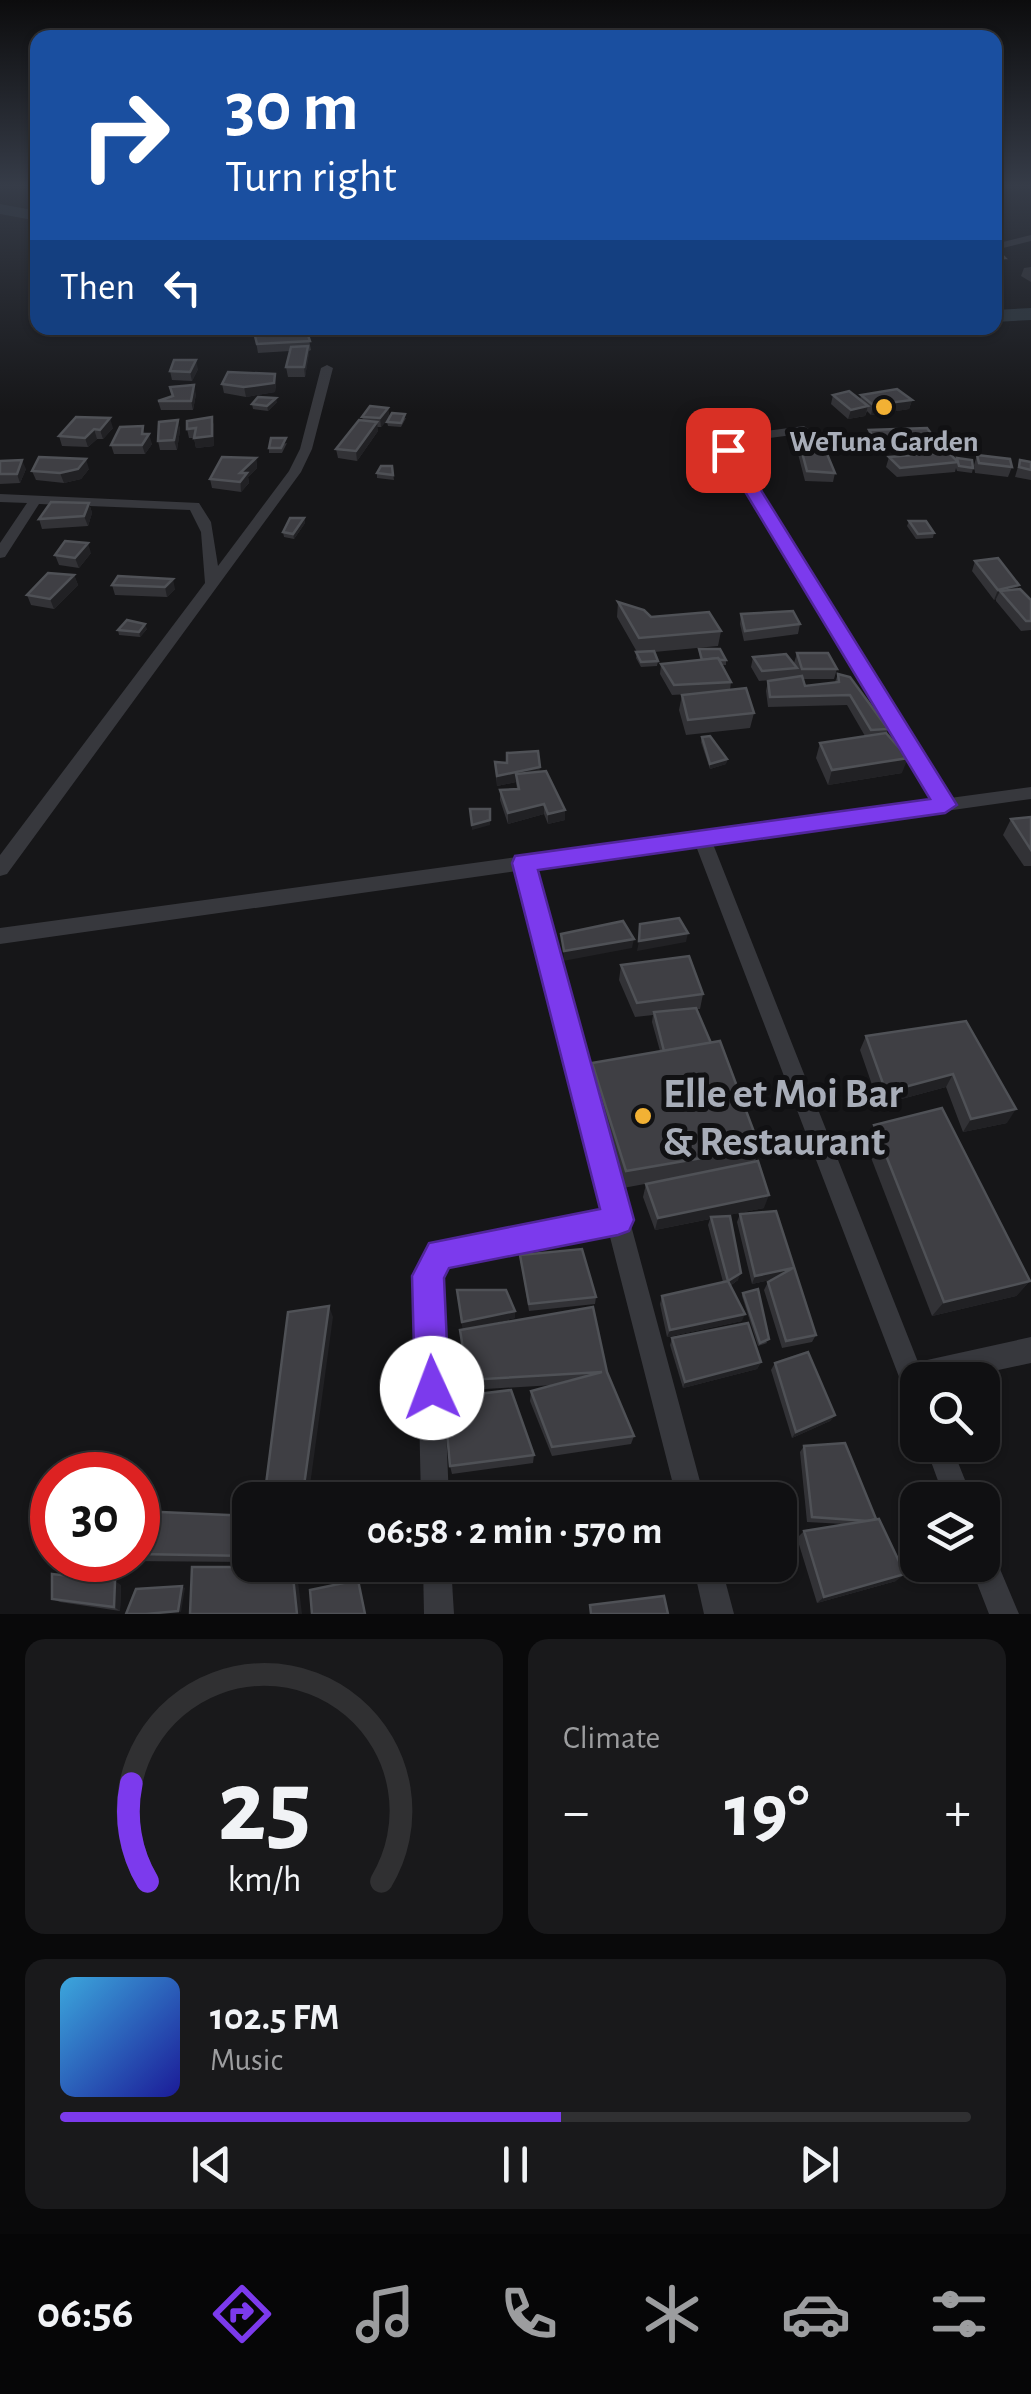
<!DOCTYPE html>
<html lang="en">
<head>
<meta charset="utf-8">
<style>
  body { margin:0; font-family:"Alegreya Sans",sans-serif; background:#19191b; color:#f1f3f6; height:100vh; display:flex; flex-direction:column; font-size:38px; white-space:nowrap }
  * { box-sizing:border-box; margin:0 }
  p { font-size:32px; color:#9c9d9f }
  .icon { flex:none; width:55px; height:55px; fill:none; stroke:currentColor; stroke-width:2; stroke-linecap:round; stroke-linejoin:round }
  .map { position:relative; height:1614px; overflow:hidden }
  .details { display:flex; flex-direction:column; gap:25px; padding:25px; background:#09090a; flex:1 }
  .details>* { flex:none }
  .hud { position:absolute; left:30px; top:30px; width:972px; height:305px; border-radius:20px; box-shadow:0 2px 8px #0004,0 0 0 2px #303032; background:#1a4fa0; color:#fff; overflow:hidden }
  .tools { position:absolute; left:900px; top:1362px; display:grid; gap:20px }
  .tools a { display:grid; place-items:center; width:100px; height:100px; border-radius:20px; background:#101012; box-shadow:0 2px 8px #0004,0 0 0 2px #303032; font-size:50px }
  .speed { position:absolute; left:30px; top:1452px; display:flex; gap:20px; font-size:50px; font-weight:700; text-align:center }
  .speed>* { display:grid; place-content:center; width:130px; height:130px; border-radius:50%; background:#101012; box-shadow:0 2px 8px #0004,0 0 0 2px #303032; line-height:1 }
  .speed .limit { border:15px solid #d22; background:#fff; color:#111 }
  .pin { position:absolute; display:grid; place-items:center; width:85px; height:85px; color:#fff; margin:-42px; border-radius:20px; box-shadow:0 5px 15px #0006 }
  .me { position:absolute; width:110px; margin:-55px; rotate:358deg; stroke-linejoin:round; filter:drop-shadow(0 0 8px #0008) }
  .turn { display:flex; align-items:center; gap:35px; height:210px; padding:0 30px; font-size:45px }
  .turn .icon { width:130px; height:130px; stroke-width:2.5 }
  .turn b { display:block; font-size:70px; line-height:85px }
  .then { display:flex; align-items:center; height:95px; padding:0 30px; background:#0003; gap:20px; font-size:38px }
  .big { font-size:75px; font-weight:700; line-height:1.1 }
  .details .widget { flex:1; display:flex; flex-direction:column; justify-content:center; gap:15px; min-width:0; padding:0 35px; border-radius:20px; background:#19191b }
  .details .dial { align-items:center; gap:0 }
  .dial svg { height:260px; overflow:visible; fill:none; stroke:#303032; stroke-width:7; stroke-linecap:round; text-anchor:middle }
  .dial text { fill:#f1f3f6; stroke:none }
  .song { display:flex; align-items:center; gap:30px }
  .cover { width:120px; height:120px; border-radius:15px; background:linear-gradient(135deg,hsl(200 70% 55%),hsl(240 70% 35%)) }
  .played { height:10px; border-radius:5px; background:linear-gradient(90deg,#7c3aed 55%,#303032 55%) }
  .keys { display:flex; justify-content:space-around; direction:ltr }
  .heat { display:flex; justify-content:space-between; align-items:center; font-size:55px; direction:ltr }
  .details .tiles { flex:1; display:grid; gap:25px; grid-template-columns:1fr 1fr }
  .widget:last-child { grid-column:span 2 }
  .trip { position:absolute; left:232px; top:1482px; width:565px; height:100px; border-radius:20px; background:#101012; box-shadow:0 2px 8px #0004,0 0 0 2px #303032; font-weight:700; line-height:100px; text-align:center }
  .tab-bar { display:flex; height:160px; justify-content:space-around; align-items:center; background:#060607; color:#9c9d9f }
  .tab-bar .icon { width:70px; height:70px }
  .tab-bar .active { color:#7c3aed }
  .tab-bar b { font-size:45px; color:#f1f3f6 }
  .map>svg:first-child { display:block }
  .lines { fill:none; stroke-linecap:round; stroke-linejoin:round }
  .river { fill:#2c353c; fill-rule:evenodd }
  .minor { fill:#37383d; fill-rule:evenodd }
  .wall { fill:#323236 }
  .shaded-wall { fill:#212124 }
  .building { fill:#3f3f44; stroke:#4f5156; stroke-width:2.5 }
  .route { fill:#7c3aed; stroke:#51269a; stroke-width:2.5 }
  .poi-dot { fill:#f2b134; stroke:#111113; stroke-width:4 }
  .labels { text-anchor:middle; stroke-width:10; stroke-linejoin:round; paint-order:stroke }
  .far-poi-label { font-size:30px; font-weight:bold; fill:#a8adb8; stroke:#111113 }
  .near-poi-label { font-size:42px; font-weight:bold; fill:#a8adb8; stroke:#111113; text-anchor:start }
</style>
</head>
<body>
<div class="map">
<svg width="1031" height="1614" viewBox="0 0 1031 1614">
  <rect width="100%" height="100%" fill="#161618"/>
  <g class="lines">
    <g class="river">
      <path d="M0,204L38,211V221L0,214Z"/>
      <path d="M1031,308V320L995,322V310Z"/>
    </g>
    <g class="minor">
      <path d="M1031,235V241L995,250V244Z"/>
      <path d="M327,365L333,368L312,449L301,472L7,874L0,876V855L205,583L201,532L190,510L39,504L5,557L0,558V543L27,503L0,502V494L199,503L211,522L218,566L289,471L300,449L321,368Z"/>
      <path d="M804,426L810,430L808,433L738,442L734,450L950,798L1031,787V799L713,844L918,1362L1031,1337V1363L952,1380H918V1407L909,1403L696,846L535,869L705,1500H677L609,1233L447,1265L440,1278L449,1500H421L416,1276L431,1245L604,1211L517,871L0,944V928L933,800L722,450L729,436Z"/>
      <path d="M925,1445H951L973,1500H945Z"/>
      <path d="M982,1546L992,1550L1019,1614H989L970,1565H982Z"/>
      <path d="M423,1565H451L454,1614H424Z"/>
      <path d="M693,1565H721L734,1614H704Z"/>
    </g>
  </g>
  <g class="wall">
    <path d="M995,252L1005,258L1002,266H995Z"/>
    <path d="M1031,267V282L1021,276L1024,268Z"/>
    <path d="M308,335L311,350L309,351L305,377H288L286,367L290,351L258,353L255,336Z"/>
    <path d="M198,369L192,381L172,380L170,371Z"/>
    <path d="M276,383L275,392L246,397L224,393L222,384Z"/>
    <path d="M170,387L196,394L193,410H161L158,401L172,396Z"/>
    <path d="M833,395L860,400L861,395L912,400L909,409L871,415L867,411L865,416L848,419L831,404Z"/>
    <path d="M277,402L268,411L253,409L252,404Z"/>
    <path d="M388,408L389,418L381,427H377L378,431L357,461L338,458L336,449L363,420L362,417Z"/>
    <path d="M76,417L113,428L103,439H97L88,447L62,446L59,436Z"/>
    <path d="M212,417L214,427V446L196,448L194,438H189L187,429Z"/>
    <path d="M406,418L401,427L388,426L387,422Z"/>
    <path d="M178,420L180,430L177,450H160L158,441Z"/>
    <path d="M869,430L936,440L933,449L874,451L866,440Z"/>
    <path d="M145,434L152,444L145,454H114L111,445Z"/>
    <path d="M798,437L835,473L833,482L805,481L796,446Z"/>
    <path d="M287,443L282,453H269V448Z"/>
    <path d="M977,455L1012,467L1008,477L975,473L974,465Z"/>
    <path d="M889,457L956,461L957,458L973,468L972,473L957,471L956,468L955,472L897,477L886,467Z"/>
    <path d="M256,458L257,468L248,477L249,483L241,492L212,488L210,479Z"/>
    <path d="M1020,460L1031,462V480L1015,477Z"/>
    <path d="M0,461L26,469L20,483L0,484Z"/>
    <path d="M392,466L394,480L377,478V473Z"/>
    <path d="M89,469L81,479L64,483L36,480L32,471Z"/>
    <path d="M89,503L92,513L88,526L42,529L39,519Z"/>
    <path d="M304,518L305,523L294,539L284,537L283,532Z"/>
    <path d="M909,521L934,533L933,538L916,539L907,526Z"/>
    <path d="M91,553L79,568L59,565L55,555Z"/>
    <path d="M975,561L1031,600V630L1021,631L996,601V599L994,600L972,571Z"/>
    <path d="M74,575L78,585L54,609L31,605L27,595Z"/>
    <path d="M118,576L175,589L167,597L115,595L112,585Z"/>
    <path d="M618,602L651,617L721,631L718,646L654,652L658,661L657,666L641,667L636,658L637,652L617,617Z"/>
    <path d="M741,614L800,624L798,634L744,641L740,624Z"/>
    <path d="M147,629L140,637L119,635L118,630Z"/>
    <path d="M699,649L726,660V665H722L731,682L730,690L754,713L750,728L686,735L679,710L682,695L689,694L672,695L660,674L661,664L700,660Z"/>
    <path d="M797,653L837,669L834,679H803L805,686L835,682L838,674L888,729L887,733L902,773L828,785L816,758L820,743L865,736L847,705L768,707L766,691L768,681L771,680L759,681L751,667L753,657L795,666L794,663Z"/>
    <path d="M702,737L727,759L726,764L710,769L701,742Z"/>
    <path d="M495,762L540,771L565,820L548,824L544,814L508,824L500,800V790L517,789L516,782L497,786Z"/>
    <path d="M1031,817V866H1024L1003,835L1011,819Z"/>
    <path d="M621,965L703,994L700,1009H696L760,1148L755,1161L764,1208L723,1216L738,1280L730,1286L742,1321L667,1337L660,1304L662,1296L723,1282L708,1225L710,1219L655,1230L643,1197L646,1184L672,1179L623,1188L590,1081L592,1063L660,1051L652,1022L653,1015L635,1017L619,980Z"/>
    <path d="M966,1021L1007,1123L963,1132L946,1087L879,1105L860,1050L866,1036Z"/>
    <path d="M874,1125L1030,1281L1016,1296L932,1316L865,1142Z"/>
    <path d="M740,1214L816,1335L812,1342L782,1348L764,1290L768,1282L774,1279L752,1284L737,1222Z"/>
    <path d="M520,1255L596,1297L595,1304L529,1311Z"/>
    <path d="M457,1290L515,1318L467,1329L607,1372L634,1436L631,1444L552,1456L530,1401L531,1391L554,1385L469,1390L461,1341L463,1329Z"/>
    <path d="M743,1293L767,1343L758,1346L742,1296Z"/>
    <path d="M672,1338L761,1362L757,1369L683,1388L670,1345Z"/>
    <path d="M775,1363L835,1415L830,1421L792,1438L771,1370Z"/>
    <path d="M845,1443L896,1581L817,1603L797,1538L804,1531L844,1524L807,1522L800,1452L804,1446Z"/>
    <path d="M534,1455L533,1463L452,1474L450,1466Z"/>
    <path d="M138,1511L250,1516V1562L126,1561L138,1560Z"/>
    <path d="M121,1585L120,1611L60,1602L52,1599Z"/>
  </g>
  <g class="shaded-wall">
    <path d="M308,346L309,355L305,377L304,367Z"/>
    <path d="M196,360L198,369L192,381L190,372Z"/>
    <path d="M275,374L276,383L275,392L246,397L244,387Z"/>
    <path d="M194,385L196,394L193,410L191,401Z"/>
    <path d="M276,398L277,402L268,411L267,406Z"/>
    <path d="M912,400L909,409L871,415L873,405Z"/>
    <path d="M868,406L865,416L848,419L851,410Z"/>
    <path d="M388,408L389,418L381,427L380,418Z"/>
    <path d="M212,417L214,427V446L196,448L194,438Z"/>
    <path d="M110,418L113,428L103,439L100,430Z"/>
    <path d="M178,420L180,430L177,450L174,440Z"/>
    <path d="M377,422L378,431L357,461L356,451Z"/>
    <path d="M143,426L145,435L149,434L152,444L145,454L142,445Z"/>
    <path d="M94,429L97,439L88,447L85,438Z"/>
    <path d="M256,458L257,468L248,477L249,483L241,492L240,473Z"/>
    <path d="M86,459L89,469L81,479L64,483L60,473Z"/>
    <path d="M22,460L26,469L20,483L17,474Z"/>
    <path d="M89,503L92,513L88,526L84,516Z"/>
    <path d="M304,518L305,523L294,539L293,534Z"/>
    <path d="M88,543L91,553L79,568L75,558Z"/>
    <path d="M74,575L78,585L54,609L50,599Z"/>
    <path d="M173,579L175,589L167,597L165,587Z"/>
    <path d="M1019,585L1015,595L1000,591L996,599L994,600L998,590Z"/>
    <path d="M145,624L147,629L140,637L139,632Z"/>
    <path d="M908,758L902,773L828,785L832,770Z"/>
    <path d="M727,759L726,764L710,769V764Z"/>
    <path d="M540,767L539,777L516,774V782L497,786V776Z"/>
    <path d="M544,804V814L508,824V813Z"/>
    <path d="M565,810V820L548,824V814Z"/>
    <path d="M490,820V825L472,830V825Z"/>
    <path d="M688,933L686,942L637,951L639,941Z"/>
    <path d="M634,939L632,948L563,961L564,951Z"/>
    <path d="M953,1074L946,1087L879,1105L886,1092Z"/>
    <path d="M1016,1109L1007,1123L963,1132L971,1119Z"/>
    <path d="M769,1195L764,1208L655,1230L658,1218Z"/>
    <path d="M793,1268L790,1275L752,1284L755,1276Z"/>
    <path d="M741,1273L738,1280L725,1289L728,1281Z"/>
    <path d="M1030,1281L1016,1296L932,1316L944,1302Z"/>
    <path d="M329,1306L333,1317L308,1500H302Z"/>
    <path d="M515,1311V1318L463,1330L462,1322Z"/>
    <path d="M745,1314L742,1321L667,1337L670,1330Z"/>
    <path d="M761,1362L757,1369L683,1388L685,1382Z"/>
    <path d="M835,1415L830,1421L792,1438L796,1432Z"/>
    <path d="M292,1567L297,1573L302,1614H297Z"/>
    <path d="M905,1574L896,1581L817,1603L824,1597Z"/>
    <path d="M115,1581L121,1585L120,1611L114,1607Z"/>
    <path d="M182,1586L185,1588L181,1612L178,1611Z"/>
  </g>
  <g class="building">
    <path d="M998,251L1005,258H995V252Z"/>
    <path d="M308,335L310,341L257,344L255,336Z"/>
    <path d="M308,346L304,367H286L291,347Z"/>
    <path d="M174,360H196L190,372L170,371Z"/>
    <path d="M228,372L275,374L274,383L244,387L222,384Z"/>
    <path d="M194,385L191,401H158L173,396L170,387Z"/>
    <path d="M897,389L912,400L873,405L861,395Z"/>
    <path d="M849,391L868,406L851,410L833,395Z"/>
    <path d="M258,397L276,398L267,406L252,404Z"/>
    <path d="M370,406L388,408L380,418L362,417Z"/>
    <path d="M392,413L405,414L401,423L387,422Z"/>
    <path d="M76,417L110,418L100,430L94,429L85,438L59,436Z"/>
    <path d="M212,417V436L194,438L196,428L187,429V421Z"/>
    <path d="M178,420L174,440L158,441L159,422Z"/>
    <path d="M359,420L377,422L356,451L336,449Z"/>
    <path d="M143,426L142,434H149L142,445H111L120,427Z"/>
    <path d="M927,428L936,440L876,442L869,430Z"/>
    <path d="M798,437H820L835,473L807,471Z"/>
    <path d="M271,438H286L281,448H269Z"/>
    <path d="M948,452L958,462L900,468L889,457Z"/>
    <path d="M977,455L1010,459L1012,467L979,463Z"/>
    <path d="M39,457L86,459L78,469L60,473L32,471Z"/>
    <path d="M222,457L256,458L240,473H247L240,482L210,479Z"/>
    <path d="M957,458L972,460L973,468L959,466Z"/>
    <path d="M22,460L17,474H0V461Z"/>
    <path d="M1020,460L1031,462V470L1019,467Z"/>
    <path d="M381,466H392L393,475L377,473Z"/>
    <path d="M51,502L89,503L84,516L39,519Z"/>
    <path d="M290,518H304L293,534L283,532Z"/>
    <path d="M909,521H926L934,533L918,534Z"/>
    <path d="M65,541L88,543L75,558L55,555Z"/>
    <path d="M998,558L1019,585L998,590L975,561Z"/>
    <path d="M48,573L74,575L50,599L27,595Z"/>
    <path d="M118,576L173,579L165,587L112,585Z"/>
    <path d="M1020,589L1031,600V621H1026L1000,591Z"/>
    <path d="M618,602L644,610L651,617L709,612L721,631L639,638Z"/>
    <path d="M793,611L800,624L745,631L741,614Z"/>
    <path d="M127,620L145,624L139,632L118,630Z"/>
    <path d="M699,649H720L726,660H720L718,658L702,660Z"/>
    <path d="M654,651L658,661L641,662L636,652Z"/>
    <path d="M797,653H828L837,669H802Z"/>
    <path d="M786,654L797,668L762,671L753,657Z"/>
    <path d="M718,658L731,682L674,685L661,664Z"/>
    <path d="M838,674L850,677L888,729L871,730L850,695L770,697L768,681L802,676L805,686L839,682Z"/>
    <path d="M746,688L754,713L688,720L682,695Z"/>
    <path d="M886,733L908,758L832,770L820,743Z"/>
    <path d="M710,736L727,759L710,764L702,737Z"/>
    <path d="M538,751L540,767L497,776L495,762L507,763V753Z"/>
    <path d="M546,771L565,810L548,814L544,804L508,813L500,790L519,789L516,774Z"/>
    <path d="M470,809H490V820L472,825Z"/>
    <path d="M1031,817V850L1011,819Z"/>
    <path d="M679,918L688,933L639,941L640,924Z"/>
    <path d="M623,921L634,939L564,951L561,934Z"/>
    <path d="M689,956L703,994L637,1003L621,965Z"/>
    <path d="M696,1008L711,1043L664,1051L654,1012Z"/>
    <path d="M966,1021L1016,1109L971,1119L953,1074L886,1092L866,1036Z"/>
    <path d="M720,1041L760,1148L626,1171L592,1063Z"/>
    <path d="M942,1108L1030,1281L944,1302L874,1125Z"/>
    <path d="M758,1161L769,1195L658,1218L646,1184Z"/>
    <path d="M776,1211L816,1335L786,1341L768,1282L793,1268L755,1276L740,1214Z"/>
    <path d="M730,1216L741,1273L728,1281L745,1314L670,1330L662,1296L728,1281L711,1217Z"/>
    <path d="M582,1249L596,1297L529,1304L520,1255Z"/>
    <path d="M758,1289L769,1339L760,1343L743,1293Z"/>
    <path d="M457,1290H506L515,1311L462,1322Z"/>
    <path d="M329,1306L302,1500H264L288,1312Z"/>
    <path d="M593,1307L607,1372L634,1436L552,1447L531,1391L602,1372L468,1380L460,1330Z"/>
    <path d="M748,1323L761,1362L685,1382L672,1338Z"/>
    <path d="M808,1352L835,1415L796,1432L775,1363Z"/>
    <path d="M511,1390L534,1455L450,1466L444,1398Z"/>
    <path d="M845,1443L876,1519L868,1521L812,1517L804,1446Z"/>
    <path d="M138,1511L250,1516V1556L138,1554Z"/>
    <path d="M879,1519L905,1574L824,1597L804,1531Z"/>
    <path d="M192,1567H292L297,1614H190Z"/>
    <path d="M52,1574L115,1581L114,1607L52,1599Z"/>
    <path d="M358,1580L365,1614H312L310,1590Z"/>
    <path d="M182,1586L178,1611L146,1614H126L136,1589Z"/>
    <path d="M664,1596L668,1614H591L590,1605Z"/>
  </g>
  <linearGradient id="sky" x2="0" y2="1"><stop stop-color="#0c0c0d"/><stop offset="0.45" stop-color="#363c48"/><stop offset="1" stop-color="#363c48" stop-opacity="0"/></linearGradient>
  <rect width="1031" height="412" fill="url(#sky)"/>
  <path class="route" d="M728,445L736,450L957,805L945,813L538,870L634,1220L629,1231L618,1235L449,1268L444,1278L449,1388L444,1400L432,1405L420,1400L415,1388L412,1276L429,1243L600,1209L512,863L515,856L930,799L720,450Z"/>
  <g class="poi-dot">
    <circle cx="884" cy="407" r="10"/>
    <circle cx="643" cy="1116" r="10"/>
  </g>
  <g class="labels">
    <g class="far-poi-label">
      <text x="884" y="451">WeTuna Garden</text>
    </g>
    <g class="near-poi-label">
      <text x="663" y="1107">Elle et Moi Bar<tspan x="663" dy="48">&amp; Restaurant</tspan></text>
    </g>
  </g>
</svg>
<div class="tools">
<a><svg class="icon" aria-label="search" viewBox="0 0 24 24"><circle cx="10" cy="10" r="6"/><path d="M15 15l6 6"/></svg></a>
<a><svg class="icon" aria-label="layers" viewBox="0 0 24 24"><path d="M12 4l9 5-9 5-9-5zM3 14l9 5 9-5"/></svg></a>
</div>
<div class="speed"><div class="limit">30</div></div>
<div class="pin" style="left:728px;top:450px;background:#d93025"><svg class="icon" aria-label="arrive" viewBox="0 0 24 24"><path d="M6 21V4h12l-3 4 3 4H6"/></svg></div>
<svg class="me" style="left:432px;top:1388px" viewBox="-20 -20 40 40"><circle r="19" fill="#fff"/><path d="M0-13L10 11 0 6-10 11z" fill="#7c3aed"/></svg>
<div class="trip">06:58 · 2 min · 570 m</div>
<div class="hud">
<div class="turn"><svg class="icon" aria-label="right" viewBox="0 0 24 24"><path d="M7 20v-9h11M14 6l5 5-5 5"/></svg><div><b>30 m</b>Turn right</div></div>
<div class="then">Then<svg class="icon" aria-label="left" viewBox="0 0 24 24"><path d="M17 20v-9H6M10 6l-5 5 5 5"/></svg></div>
</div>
</div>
<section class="details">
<div class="tiles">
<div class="widget dial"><svg viewBox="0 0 100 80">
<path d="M14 69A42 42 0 1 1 86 69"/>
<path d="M14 69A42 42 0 0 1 9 39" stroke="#7c3aed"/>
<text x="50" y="56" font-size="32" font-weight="700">25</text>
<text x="50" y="72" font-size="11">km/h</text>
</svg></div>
<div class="widget"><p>Climate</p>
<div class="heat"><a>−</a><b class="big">19°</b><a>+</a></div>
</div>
<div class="widget">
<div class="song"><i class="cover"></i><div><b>102.5 FM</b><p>Music</p></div></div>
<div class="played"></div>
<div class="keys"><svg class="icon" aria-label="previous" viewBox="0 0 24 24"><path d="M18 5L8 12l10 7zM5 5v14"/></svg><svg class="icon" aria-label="pause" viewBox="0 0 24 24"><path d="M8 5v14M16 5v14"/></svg><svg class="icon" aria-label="next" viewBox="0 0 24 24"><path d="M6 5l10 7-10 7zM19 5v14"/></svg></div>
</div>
</div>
</section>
<nav class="tab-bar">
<b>06:56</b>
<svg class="icon active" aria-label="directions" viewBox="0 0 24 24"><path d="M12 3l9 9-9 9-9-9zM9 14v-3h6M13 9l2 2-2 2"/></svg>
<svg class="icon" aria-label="music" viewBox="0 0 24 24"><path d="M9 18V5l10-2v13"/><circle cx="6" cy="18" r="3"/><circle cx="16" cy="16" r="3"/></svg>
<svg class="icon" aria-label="phone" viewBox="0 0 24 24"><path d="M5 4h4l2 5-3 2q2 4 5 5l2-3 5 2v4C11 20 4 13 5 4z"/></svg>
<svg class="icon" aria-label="climate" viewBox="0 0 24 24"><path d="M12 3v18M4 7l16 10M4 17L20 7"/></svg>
<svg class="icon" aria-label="car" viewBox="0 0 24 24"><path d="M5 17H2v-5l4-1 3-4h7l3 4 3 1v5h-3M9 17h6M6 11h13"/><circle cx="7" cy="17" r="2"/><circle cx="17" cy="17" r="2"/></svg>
<svg class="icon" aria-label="filters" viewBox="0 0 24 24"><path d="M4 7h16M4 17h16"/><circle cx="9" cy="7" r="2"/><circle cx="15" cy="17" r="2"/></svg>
</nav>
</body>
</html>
